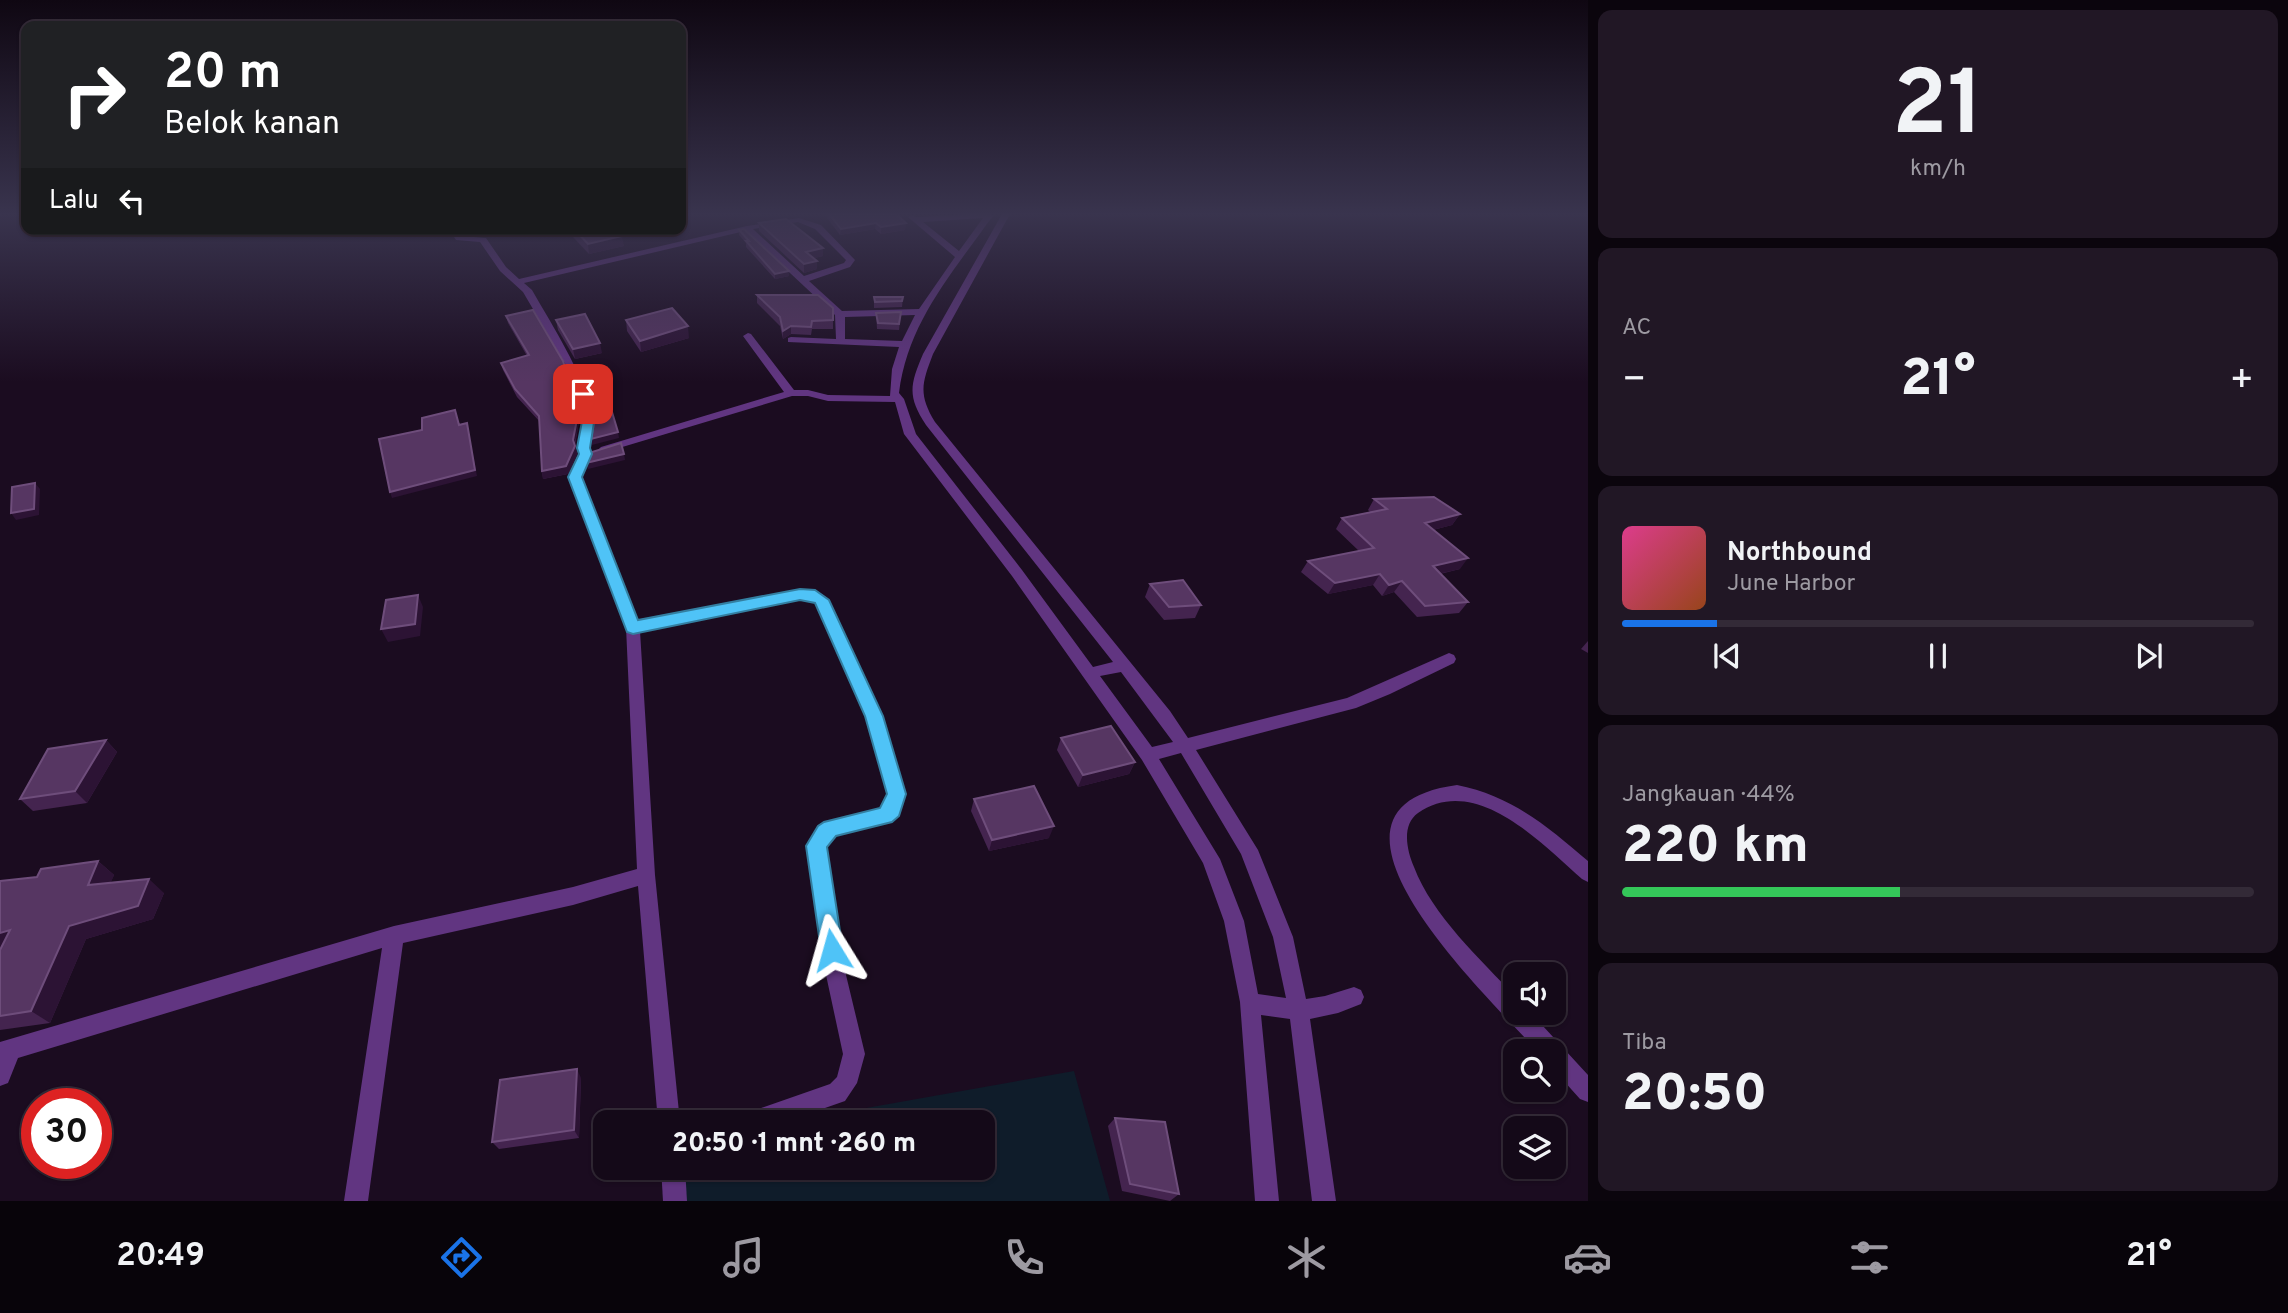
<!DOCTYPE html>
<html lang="id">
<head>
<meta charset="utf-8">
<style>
  body { margin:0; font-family:Overpass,sans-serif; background:#211725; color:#f1f3f6; height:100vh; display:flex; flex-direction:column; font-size:26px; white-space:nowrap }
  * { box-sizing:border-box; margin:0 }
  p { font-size:23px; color:#9d9aa2 }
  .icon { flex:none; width:38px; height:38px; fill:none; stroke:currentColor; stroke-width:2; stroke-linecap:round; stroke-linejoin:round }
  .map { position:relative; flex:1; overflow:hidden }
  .panel { display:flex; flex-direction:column; gap:10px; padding:10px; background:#0b050d; width:700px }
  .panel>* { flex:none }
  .guide { position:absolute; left:21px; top:21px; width:665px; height:214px; border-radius:14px; box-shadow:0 2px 5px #0004,0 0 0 2px #332a37; background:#202124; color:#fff; overflow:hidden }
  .controls { position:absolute; left:1503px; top:962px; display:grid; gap:14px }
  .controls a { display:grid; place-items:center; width:63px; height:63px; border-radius:14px; background:#140918; box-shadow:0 2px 5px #0004,0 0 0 2px #332a37; font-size:35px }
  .speed { position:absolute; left:21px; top:1088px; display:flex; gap:14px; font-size:35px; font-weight:700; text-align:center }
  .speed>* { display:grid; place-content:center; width:91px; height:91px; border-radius:50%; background:#140918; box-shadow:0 2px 5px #0004,0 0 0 2px #332a37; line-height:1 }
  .speed .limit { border:10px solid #d22; background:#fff; color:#111 }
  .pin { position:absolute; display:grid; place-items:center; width:60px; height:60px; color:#fff; margin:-30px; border-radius:14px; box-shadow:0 4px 10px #0006 }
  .me { position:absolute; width:77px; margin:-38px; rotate:352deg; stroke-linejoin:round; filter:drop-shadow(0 0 5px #0008) }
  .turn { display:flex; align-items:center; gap:24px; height:147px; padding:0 28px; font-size:32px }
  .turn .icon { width:91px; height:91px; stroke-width:2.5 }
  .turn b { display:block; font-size:49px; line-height:60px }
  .then { display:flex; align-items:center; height:66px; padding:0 28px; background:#0003; gap:14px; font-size:26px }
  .big { font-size:52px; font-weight:800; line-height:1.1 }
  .panel .widget { flex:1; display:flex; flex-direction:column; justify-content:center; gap:10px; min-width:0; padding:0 24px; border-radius:14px; background:#211725 }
  .panel .dial { align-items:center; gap:0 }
  .dial b { font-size:91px; line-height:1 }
  .song { display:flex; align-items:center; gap:21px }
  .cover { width:84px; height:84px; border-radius:10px; background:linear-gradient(135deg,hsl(330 70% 55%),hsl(20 70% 35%)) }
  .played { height:7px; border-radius:4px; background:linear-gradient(90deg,#1a73e8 15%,#332a37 15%) }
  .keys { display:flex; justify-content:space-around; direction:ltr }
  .heat { display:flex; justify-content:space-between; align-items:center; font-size:38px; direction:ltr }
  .charge { height:10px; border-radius:5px; background:linear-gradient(90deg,#34c759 44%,#332a37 0) }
  .trip { position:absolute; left:593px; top:1110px; width:402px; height:70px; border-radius:14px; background:#140918; box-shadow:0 2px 5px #0004,0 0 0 2px #332a37; font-weight:800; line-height:70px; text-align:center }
  .tabs { display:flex; height:112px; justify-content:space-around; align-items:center; background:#08040a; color:#9d9aa2 }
  .tabs .icon { width:49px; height:49px }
  .tabs .current { color:#1a73e8 }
  .tabs b { font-size:32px; color:#f1f3f6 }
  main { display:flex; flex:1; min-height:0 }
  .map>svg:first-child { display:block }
  .green { fill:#0f1c2a }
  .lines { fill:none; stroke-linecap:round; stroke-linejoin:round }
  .street { fill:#613581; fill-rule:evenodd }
  .wall { fill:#44244f }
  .shaded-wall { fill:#2c1334 }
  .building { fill:#563662; stroke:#6e4d7b; stroke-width:2 }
  .route { fill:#4fc3f7; stroke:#337fa1; stroke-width:2 }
</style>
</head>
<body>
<main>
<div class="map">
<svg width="1588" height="1201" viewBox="0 0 1588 1201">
  <rect width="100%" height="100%" fill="#1b0c20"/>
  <path class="green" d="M1074,1071L1110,1201H683L681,1171L691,1167H984V1122H821L855,1110Z"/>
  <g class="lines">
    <g class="street">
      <path d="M973,214L994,215C984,227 975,241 965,254C933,298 906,338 899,393L904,399L916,434L1022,570L1093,667L1113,662L926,425C907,396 910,385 923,354L1002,214H1010L933,354C922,383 918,394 935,422L1170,711L1188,738L1347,698L1449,653L1454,655L1456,659L1454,663L1390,694L1356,708L1196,750L1258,850L1293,937L1306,999L1325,996L1354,987L1361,990L1364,997L1361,1004L1338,1013L1310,1019L1336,1201H1312L1290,1019L1261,1015L1279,1201H1255L1240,1002L1224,921L1203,863L1142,760L1012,576L904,434L895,402L828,401L808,396H792L609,451L605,452L599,449L601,447L784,392L743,336L748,333L751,334L794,390H808L828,395L890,396L892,369L899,347L788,342V338L791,337L836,339L835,315L745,231L524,283L532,290C555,330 579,367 593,412C597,426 585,441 592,454L581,477L638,621L800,589C810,589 822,591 828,600L882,716L906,794L898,815L891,820L835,835L826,847L846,975L865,1054L857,1083L845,1101L785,1122H741L744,1114L830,1084L837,1077L843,1054L826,975L808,846L819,826L825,822L881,808L885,805L888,794L866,716L815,603L807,599L640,631L655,875L680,1122H658L638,886L573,905L403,943L368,1201H344L382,948L18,1058L8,1083L0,1086V1042L394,926L573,887L637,869L626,627L569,477L580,454L577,448L583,416L567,367L523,292L500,271L480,242L456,240L449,229H457L462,236L486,238L506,267L519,279L747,226L799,218L821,225L855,260L850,267L809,281L842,311L919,309L955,257L908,217L912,215L917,217ZM983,218L959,251L923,222ZM798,222L815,229L846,260L844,263L804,276L753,229ZM915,315L902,341L845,339V317ZM1121,672L1173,742L1152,747L1100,676ZM1181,753L1241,854L1273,937L1286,998L1258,994L1244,921L1220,859L1159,759Z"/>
      <path d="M1457,785C1512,796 1547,826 1588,861V882L1582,879C1541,843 1476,773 1418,813C1401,825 1407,851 1414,867C1432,915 1481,960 1516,997V1013H1531L1588,1075V1102L1580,1099L1554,1070V1052H1538C1491,999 1285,808 1457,785Z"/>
      <path d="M661,1167H685L687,1201H663Z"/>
    </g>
  </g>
  <g class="wall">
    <path d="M824,214H896L905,230L881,234L875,229L840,235Z"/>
    <path d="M759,223L823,256L814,258L817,261V269L804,273L759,231Z"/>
    <path d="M572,229H616L624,246L589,254L573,237Z"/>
    <path d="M739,230L789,276L775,279L746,247V243L739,235Z"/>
    <path d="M757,295L833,320V329H812L811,335L791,334L783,339L780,326L757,303Z"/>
    <path d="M874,297H903L902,307L874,308Z"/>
    <path d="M901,312L899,330L877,329L876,313Z"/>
    <path d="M506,316L580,416L575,445L577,454L568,474L543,479L542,471L540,422L517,397L503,370L501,363L527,356L508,323Z"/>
    <path d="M556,320L602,353L575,359L558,330Z"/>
    <path d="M626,320L689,338L641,352L627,331Z"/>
    <path d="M1374,499L1460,514L1452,525L1433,530L1460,569L1440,574L1468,602L1459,613L1417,617L1394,592L1382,596L1373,585L1328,594L1301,572L1308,561L1359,551L1336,529L1342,518L1371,513L1368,510Z"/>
    <path d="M1150,584L1201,605L1195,618L1164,620L1145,597Z"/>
    <path d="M1588,641V653L1581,649Z"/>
    <path d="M1061,738L1135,762L1129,774L1078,787L1057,750Z"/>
    <path d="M106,740L117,752L87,803L33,811L20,799Z"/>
    <path d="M974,799L1049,838L989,851L971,811Z"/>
    <path d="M98,861L114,875L110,883L164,893L153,919L86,939L50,1023L0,1030V881L37,877Z"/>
    <path d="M581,1078L579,1138L499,1149L492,1142Z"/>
    <path d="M1115,1118L1179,1194L1170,1201L1122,1191L1108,1126Z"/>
  </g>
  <g class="shaded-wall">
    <path d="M876,223L875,229L840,235L841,229Z"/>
    <path d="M906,223L905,230L881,234V227Z"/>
    <path d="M622,236L624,246L589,254L588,244Z"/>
    <path d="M823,248V256L806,260V252Z"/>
    <path d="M817,261V269L804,273V264Z"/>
    <path d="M789,271V276L775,279V274Z"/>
    <path d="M688,326L689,338L641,352L640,341Z"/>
    <path d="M791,326V334L783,339V331Z"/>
    <path d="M600,343L602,353L575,359L573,349Z"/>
    <path d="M579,409L580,416L574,448L573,440Z"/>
    <path d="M467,423L477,476L392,498L390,492Z"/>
    <path d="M618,432L619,438L592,445L591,439Z"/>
    <path d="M575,446L577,454L568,474L543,479L542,471Z"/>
    <path d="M624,454L625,460L588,469L586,463Z"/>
    <path d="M35,483L40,489L39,515L16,520L11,513Z"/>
    <path d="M1460,514L1452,525L1417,534L1425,523Z"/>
    <path d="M1468,558L1460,569L1425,577L1433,566Z"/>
    <path d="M1380,574L1373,585L1328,594L1335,583Z"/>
    <path d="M1402,581L1394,592L1382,596L1389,585Z"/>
    <path d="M418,595L423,607L420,636L388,642L381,629Z"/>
    <path d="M106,740L117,752L87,803L75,791Z"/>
    <path d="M1135,762L1129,774L1078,787L1083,775Z"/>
    <path d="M1054,826L1049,838L989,851L992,840Z"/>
    <path d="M98,861L114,875L104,899L88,885Z"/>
    <path d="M149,879L164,893L153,919L86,939L50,1023L31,1011L69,926Z"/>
    <path d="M10,930L0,951V933Z"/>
    <path d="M577,1069L581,1078L579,1138L574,1130Z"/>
  </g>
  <g class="building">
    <path d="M829,214H896L906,223L881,227L876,223L841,229Z"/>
    <path d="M786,219L823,248L806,252L817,261L804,264L759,223Z"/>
    <path d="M574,229H616L622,236L588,244Z"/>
    <path d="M744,229L789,271L775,274L746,241H749L739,230Z"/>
    <path d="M757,295H818L833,308V320L812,321L811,327L791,326L783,331L780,317Z"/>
    <path d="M874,297H903L902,301L875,302Z"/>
    <path d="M672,308L688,326L640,341L626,320Z"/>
    <path d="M533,310L563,361L579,409L573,440L575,446L566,466L542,471L539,416L515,389L501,363L529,355L506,316Z"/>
    <path d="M901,312L899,324L878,323L876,313Z"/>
    <path d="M585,314L600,343L573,349L556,320Z"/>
    <path d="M455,410L459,425L467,423L475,470L390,492L379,439L422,430V418Z"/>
    <path d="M612,412L618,432L591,439L595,418Z"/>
    <path d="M621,443L624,454L586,463L592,452Z"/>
    <path d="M35,483L34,509L11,513L12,487Z"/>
    <path d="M1434,497L1460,514L1425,523L1468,558L1433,566L1468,602L1425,606L1402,581L1389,585L1380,574L1335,583L1308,561L1374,548L1342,518L1387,509L1374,499Z"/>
    <path d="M1183,580L1201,605L1169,607L1150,584Z"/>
    <path d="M418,595L415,624L381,629L386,600Z"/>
    <path d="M1111,726L1135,762L1083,775L1061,738Z"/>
    <path d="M106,740L75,791L20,799L48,749Z"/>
    <path d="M1034,786L1054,826L992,840L974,799Z"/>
    <path d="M98,861L88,885L149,879L138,906L69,926L31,1011L0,1016V950L10,930L0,933V881L37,877L41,869Z"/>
    <path d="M577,1069L574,1130L492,1142L500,1080Z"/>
    <path d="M1115,1118L1165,1122L1179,1194L1130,1184Z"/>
  </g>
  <linearGradient id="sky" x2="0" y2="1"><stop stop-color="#0f0712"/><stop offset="0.56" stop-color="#39344e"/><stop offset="1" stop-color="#39344e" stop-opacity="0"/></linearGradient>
  <rect width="1588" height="382" fill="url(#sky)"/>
  <path class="route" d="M583,390L589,394L595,416L590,448L592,454L582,477L638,620L800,589L815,590L829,600L883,716L906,794L899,816L892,822L836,836L827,847L843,950L840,957L832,961L824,957L821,950L806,846L818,826L824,822L880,808L887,794L865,716L815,603L800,600L633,634L627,632L568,477L579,454L577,448L583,416L577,394Z"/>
</svg>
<div class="controls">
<a><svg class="icon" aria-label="sound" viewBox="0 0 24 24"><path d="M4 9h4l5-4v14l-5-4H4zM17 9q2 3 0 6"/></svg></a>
<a><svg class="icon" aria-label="search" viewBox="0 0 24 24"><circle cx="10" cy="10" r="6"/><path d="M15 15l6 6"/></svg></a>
<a><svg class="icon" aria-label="layers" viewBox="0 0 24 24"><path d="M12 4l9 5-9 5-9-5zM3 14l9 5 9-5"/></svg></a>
</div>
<div class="speed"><div class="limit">30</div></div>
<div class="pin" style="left:583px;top:394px;background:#d93025"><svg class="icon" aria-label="arrive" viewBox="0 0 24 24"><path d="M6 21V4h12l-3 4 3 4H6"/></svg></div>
<svg class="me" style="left:832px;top:950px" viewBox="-20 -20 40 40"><path d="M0-17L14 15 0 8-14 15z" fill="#4fc3f7" stroke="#fff" stroke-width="4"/></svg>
<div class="trip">20:50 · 1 mnt · 260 m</div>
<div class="guide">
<div class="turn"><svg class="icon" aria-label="right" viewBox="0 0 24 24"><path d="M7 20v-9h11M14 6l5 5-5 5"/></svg><div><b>20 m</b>Belok kanan</div></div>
<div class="then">Lalu<svg class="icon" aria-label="left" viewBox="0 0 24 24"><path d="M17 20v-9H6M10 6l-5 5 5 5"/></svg></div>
</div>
</div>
<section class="panel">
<div class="widget dial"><b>21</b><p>km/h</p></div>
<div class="widget"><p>AC</p>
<div class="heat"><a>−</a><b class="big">21°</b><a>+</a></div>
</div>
<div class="widget">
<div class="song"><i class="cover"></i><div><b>Northbound</b><p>June Harbor</p></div></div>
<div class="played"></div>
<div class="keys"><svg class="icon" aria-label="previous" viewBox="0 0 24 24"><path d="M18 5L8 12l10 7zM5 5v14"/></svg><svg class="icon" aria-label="pause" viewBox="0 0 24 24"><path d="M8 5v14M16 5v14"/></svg><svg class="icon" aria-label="next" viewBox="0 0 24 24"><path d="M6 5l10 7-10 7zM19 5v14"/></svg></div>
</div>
<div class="widget"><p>Jangkauan · 44%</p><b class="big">220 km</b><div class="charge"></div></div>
<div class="widget"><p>Tiba</p><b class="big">20:50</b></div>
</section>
</main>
<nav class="tabs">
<b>20:49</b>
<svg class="icon current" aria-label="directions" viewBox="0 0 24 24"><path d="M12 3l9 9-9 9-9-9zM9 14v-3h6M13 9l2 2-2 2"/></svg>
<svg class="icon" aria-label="music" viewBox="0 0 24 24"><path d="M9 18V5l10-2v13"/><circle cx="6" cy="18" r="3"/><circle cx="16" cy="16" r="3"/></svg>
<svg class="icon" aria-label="phone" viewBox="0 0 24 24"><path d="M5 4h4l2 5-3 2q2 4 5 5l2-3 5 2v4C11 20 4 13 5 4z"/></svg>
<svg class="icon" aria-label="climate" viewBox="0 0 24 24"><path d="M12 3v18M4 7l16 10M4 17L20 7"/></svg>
<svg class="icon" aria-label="car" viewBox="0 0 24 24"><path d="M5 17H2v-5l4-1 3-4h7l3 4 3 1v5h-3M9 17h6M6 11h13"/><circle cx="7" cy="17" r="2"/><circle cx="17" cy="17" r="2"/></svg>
<svg class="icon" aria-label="filters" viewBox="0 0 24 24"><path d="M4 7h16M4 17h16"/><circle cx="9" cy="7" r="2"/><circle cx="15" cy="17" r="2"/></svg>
<b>21°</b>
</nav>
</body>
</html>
